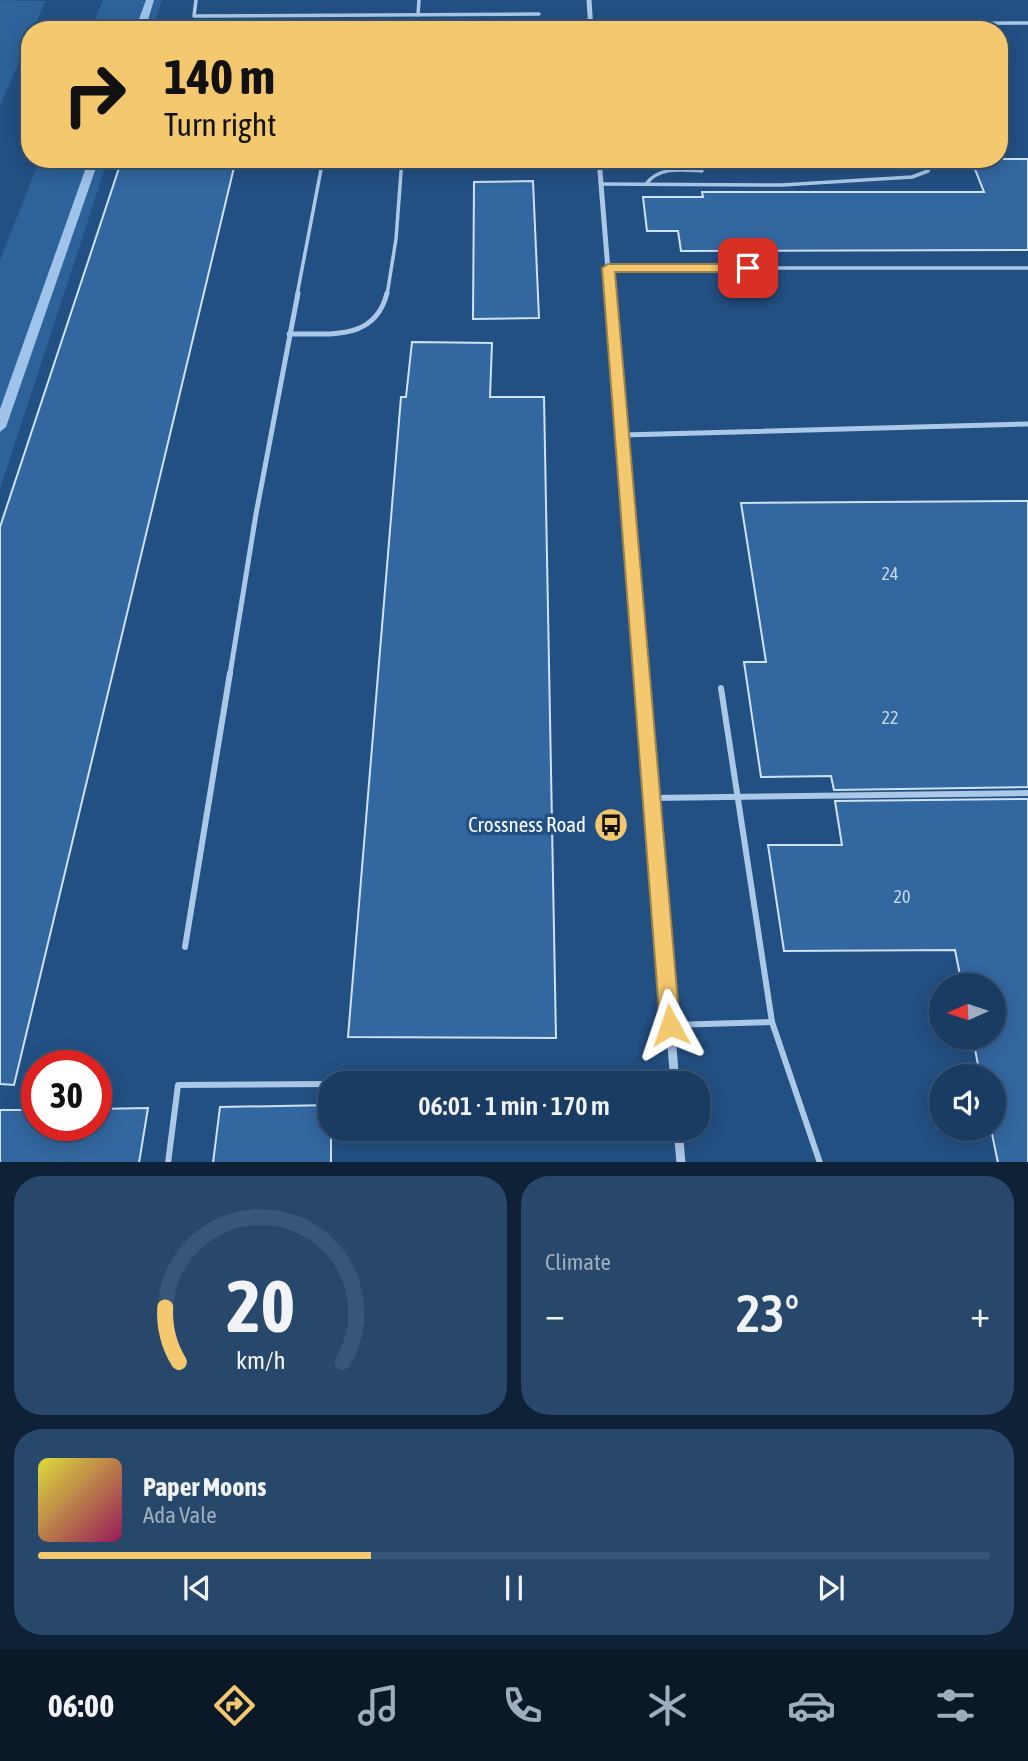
<!DOCTYPE html>
<html lang="en">
<head>
<meta charset="utf-8">
<style>
  body { margin:0; font-family:"Asap Condensed",sans-serif; background:#27476b; color:#f1f3f6; height:100vh; display:flex; flex-direction:column; font-size:26px; white-space:nowrap }
  * { box-sizing:border-box; margin:0 }
  p { font-size:23px; color:#9fadbe }
  .icon { flex:none; width:38px; height:38px; fill:none; stroke:currentColor; stroke-width:2; stroke-linecap:round; stroke-linejoin:round }
  .map { position:relative; height:1162px; overflow:hidden }
  .side { display:flex; flex-direction:column; gap:14px; padding:14px; background:#0e2136; flex:1 }
  .side>* { flex:none }
  .guide { position:absolute; left:21px; top:21px; width:987px; height:147px; border-radius:28px; box-shadow:0 4px 18px #0003,0 0 0 2px #385677; background:#f3c86e; color:#111; overflow:hidden }
  .needle { width:46px; rotate:267deg }
  .buttons { position:absolute; left:929px; top:973px; display:grid; gap:14px }
  .buttons a { display:grid; place-items:center; width:77px; height:77px; border-radius:50%; background:#1a3c62; box-shadow:0 4px 18px #0003,0 0 0 2px #385677; font-size:35px }
  .speed { position:absolute; left:21px; top:1050px; display:flex; gap:14px; font-size:35px; font-weight:700; text-align:center }
  .speed>* { display:grid; place-content:center; width:91px; height:91px; border-radius:50%; background:#1a3c62; box-shadow:0 4px 18px #0003,0 0 0 2px #385677; line-height:1 }
  .speed .limit { border:10px solid #d22; background:#fff; color:#111 }
  .pin { position:absolute; display:grid; place-items:center; width:60px; height:60px; color:#fff; margin:-30px; border-radius:14px; box-shadow:0 4px 10px #0006 }
  .me { position:absolute; width:77px; margin:-38px; rotate:355deg; stroke-linejoin:round; filter:drop-shadow(0 0 5px #0008) }
  .turn { display:flex; align-items:center; gap:24px; height:147px; padding:0 28px; font-size:32px }
  .turn .icon { width:91px; height:91px; stroke-width:2.5 }
  .turn b { display:block; font-size:49px; line-height:60px }
  .big { font-size:52px; font-weight:600; line-height:1.1 }
  .side .widget { flex:1; display:flex; flex-direction:column; justify-content:center; gap:10px; min-width:0; padding:0 24px; border-radius:28px; background:#27476b }
  .side .dial { align-items:center; gap:0 }
  .dial svg { height:182px; overflow:visible; fill:none; stroke:#385677; stroke-width:7; stroke-linecap:round; text-anchor:middle }
  .dial text { fill:#f1f3f6; stroke:none }
  .song { display:flex; align-items:center; gap:21px }
  .cover { width:84px; height:84px; border-radius:10px; background:linear-gradient(135deg,hsl(60 70% 55%),hsl(330 70% 35%)) }
  .played { height:7px; border-radius:4px; background:linear-gradient(90deg,#f3c86e 35%,#385677 35%) }
  .keys { display:flex; justify-content:space-around; direction:ltr }
  .heat { display:flex; justify-content:space-between; align-items:center; font-size:38px; direction:ltr }
  .side .tiles { flex:1; display:grid; gap:14px; grid-template-columns:1fr 1fr }
  .widget:last-child { grid-column:span 2 }
  .trip { position:absolute; left:318px; top:1071px; width:392px; height:70px; border-radius:28px; background:#1a3c62; box-shadow:0 4px 18px #0003,0 0 0 2px #385677; font-weight:600; line-height:70px; text-align:center }
  .dock { display:flex; height:112px; justify-content:space-around; align-items:center; background:#0a1827; color:#9fadbe }
  .dock .icon { width:49px; height:49px }
  .dock .current { color:#f3c86e }
  .dock b { font-size:32px; color:#f1f3f6 }
  .map>svg:first-child { display:block }
  .green { fill:#2d629a }
  .lines { fill:none; stroke-linecap:round; stroke-linejoin:round }
  .stream { fill:#9fc3e9; fill-rule:evenodd }
  .building { fill:#3367a0; stroke:#cee2f6; stroke-width:2 }
  .service-far2 { stroke:#abc8e8; stroke-width:3.5 }
  .service-far1 { stroke:#abc8e8; stroke-width:5 }
  .service { stroke:#abc8e8; stroke-width:6 }
  .minor-far2 { stroke:#abc8e8; stroke-width:5 }
  .minor-far1 { stroke:#abc8e8; stroke-width:6 }
  .minor { stroke:#abc8e8; stroke-width:9 }
  .route { fill:#f3c86e; stroke:#9e8248; stroke-width:2 }
  .labels { text-anchor:middle; stroke-width:7; stroke-linejoin:round; paint-order:stroke }
  .number-label { font-size:18px; fill:#ccd9e7 }
  .poi-label { font-size:21px; fill:#fff; stroke:#235083; text-anchor:end }
</style>
</head>
<body>
<div class="map">
<svg width="1028" height="1163" viewBox="0 0 1028 1163">
  <rect width="100%" height="100%" fill="#235083"/>
  <g class="green">
    <path d="M0,0L46,1L33,30H30V38L0,105Z"/>
    <path d="M103,0H162L152,30H91Z"/>
    <path d="M40,159H108L0,489V260Z"/>
  </g>
  <g class="lines">
    <g class="stream">
      <path d="M146,0H154L145,30H135Z"/>
      <path d="M89,159H99L6,427L0,432V409Z"/>
    </g>
  </g>
  <g class="building">
    <path d="M122,159H236L14,1085L0,1084V527Z"/>
    <path d="M971,159H1028V250L681,251L678,231H647L643,197H703L702,192H984Z"/>
    <path d="M533,181L539,318L473,319L474,182Z"/>
    <path d="M412,342L492,343L490,397H544L556,1038L348,1037L401,397H406Z"/>
    <path d="M1028,501V787L834,790L831,776L761,777L744,662H766L741,503Z"/>
    <path d="M1028,799V1163H998L991,1129H994V1076H980L973,1038H994V985H962L955,950L784,951L768,845H842L835,801Z"/>
    <path d="M331,1105V1163H213L220,1107Z"/>
    <path d="M148,1108L139,1163H0V1110H37V1125H96V1109Z"/>
  </g>
  <g class="lines">
    <g class="service-far2">
      <path d="M196,0L194,16L539,14"/>
      <path d="M418,15L419,0"/>
      <path d="M590,26L1028,23"/>
      <path d="M602,184L782,185L912,177L928,171L931,159"/>
      <path d="M646,184C659,166 682,170 702,171"/>
      <path d="M609,268H1028"/>
      <path d="M297,295L323,159"/>
      <path d="M387,295L396,239L402,159"/>
    </g>
    <g class="service-far1">
      <path d="M289,334C329,333 375,342 387,293"/>
      <path d="M623,435L1028,424"/>
      <path d="M230,674L256,514L298,293"/>
    </g>
    <g class="service">
      <path d="M721,688L772,1022L820,1163"/>
      <path d="M652,798L1028,793"/>
      <path d="M185,947L230,673"/>
      <path d="M670,1025L772,1022"/>
      <path d="M432,1083L675,1082"/>
      <path d="M168,1163L178,1085L331,1084"/>
    </g>
    <g class="minor-far2">
      <path d="M589,0L591,30"/>
      <path d="M599,159L610,295"/>
    </g>
    <path class="minor-far1" d="M610,293L641,674"/>
    <g class="minor">
      <path d="M641,673L675,1083"/>
      <path d="M678,1129L681,1163"/>
    </g>
  </g>
  <path class="route" d="M608,264H748L755,268L748,272H615L680,1025L677,1032L670,1035L663,1032L660,1025L602,268Z"/>
  <defs>
    <g id="bus-disc" transform="scale(1.75)"><circle r="9.5" fill="#f3c86e" stroke="#235083"/><path d="M-5-6H5V4H4V6H2V4H-2V6H-4V4H-5ZM-3.5-4V0h7V-4ZM-3.5 1.2v1.5H-2V1.2ZM2 1.2v1.5H3.5V1.2Z" fill="#111"/></g>
  </defs>
  <g fill-rule="evenodd">
    <use href="#bus-disc" x="611" y="825"/>
  </g>
  <g class="labels">
    <g class="number-label">
      <text x="890" y="580">24</text>
      <text x="890" y="724">22</text>
      <text x="902" y="903">20</text>
    </g>
    <g class="poi-label">
      <text x="586" y="832">Crossness Road</text>
    </g>
  </g>
</svg>
<div class="buttons">
<a><svg class="needle" viewBox="-14 -14 28 28"><path d="M0-13l5 13h-10z" fill="#e53935"/><path d="M0 13l5-13h-10z" fill="#9fadbe"/></svg></a>
<a><svg class="icon" aria-label="sound" viewBox="0 0 24 24"><path d="M4 9h4l5-4v14l-5-4H4zM17 9q2 3 0 6"/></svg></a>
</div>
<div class="speed"><div class="limit">30</div></div>
<div class="pin" style="left:748px;top:268px;background:#d93025"><svg class="icon" aria-label="arrive" viewBox="0 0 24 24"><path d="M6 21V4h12l-3 4 3 4H6"/></svg></div>
<svg class="me" style="left:670px;top:1025px" viewBox="-20 -20 40 40"><path d="M0-17L14 15 0 8-14 15z" fill="#f3c86e" stroke="#fff" stroke-width="4"/></svg>
<div class="trip">06:01 · 1 min · 170 m</div>
<div class="guide">
<div class="turn"><svg class="icon" aria-label="right" viewBox="0 0 24 24"><path d="M7 20v-9h11M14 6l5 5-5 5"/></svg><div><b>140 m</b>Turn right</div></div>
</div>
</div>
<section class="side">
<div class="tiles">
<div class="widget dial"><svg viewBox="0 0 100 80">
<path d="M14 69A42 42 0 1 1 86 69"/>
<path d="M14 69A42 42 0 0 1 8 45" stroke="#f3c86e"/>
<text x="50" y="56" font-size="32" font-weight="700">20</text>
<text x="50" y="72" font-size="11">km/h</text>
</svg></div>
<div class="widget"><p>Climate</p>
<div class="heat"><a>−</a><b class="big">23°</b><a>+</a></div>
</div>
<div class="widget">
<div class="song"><i class="cover"></i><div><b>Paper Moons</b><p>Ada Vale</p></div></div>
<div class="played"></div>
<div class="keys"><svg class="icon" aria-label="previous" viewBox="0 0 24 24"><path d="M18 5L8 12l10 7zM5 5v14"/></svg><svg class="icon" aria-label="pause" viewBox="0 0 24 24"><path d="M8 5v14M16 5v14"/></svg><svg class="icon" aria-label="next" viewBox="0 0 24 24"><path d="M6 5l10 7-10 7zM19 5v14"/></svg></div>
</div>
</div>
</section>
<nav class="dock">
<b>06:00</b>
<svg class="icon current" aria-label="directions" viewBox="0 0 24 24"><path d="M12 3l9 9-9 9-9-9zM9 14v-3h6M13 9l2 2-2 2"/></svg>
<svg class="icon" aria-label="music" viewBox="0 0 24 24"><path d="M9 18V5l10-2v13"/><circle cx="6" cy="18" r="3"/><circle cx="16" cy="16" r="3"/></svg>
<svg class="icon" aria-label="phone" viewBox="0 0 24 24"><path d="M5 4h4l2 5-3 2q2 4 5 5l2-3 5 2v4C11 20 4 13 5 4z"/></svg>
<svg class="icon" aria-label="climate" viewBox="0 0 24 24"><path d="M12 3v18M4 7l16 10M4 17L20 7"/></svg>
<svg class="icon" aria-label="car" viewBox="0 0 24 24"><path d="M5 17H2v-5l4-1 3-4h7l3 4 3 1v5h-3M9 17h6M6 11h13"/><circle cx="7" cy="17" r="2"/><circle cx="17" cy="17" r="2"/></svg>
<svg class="icon" aria-label="filters" viewBox="0 0 24 24"><path d="M4 7h16M4 17h16"/><circle cx="9" cy="7" r="2"/><circle cx="15" cy="17" r="2"/></svg>
</nav>
</body>
</html>
